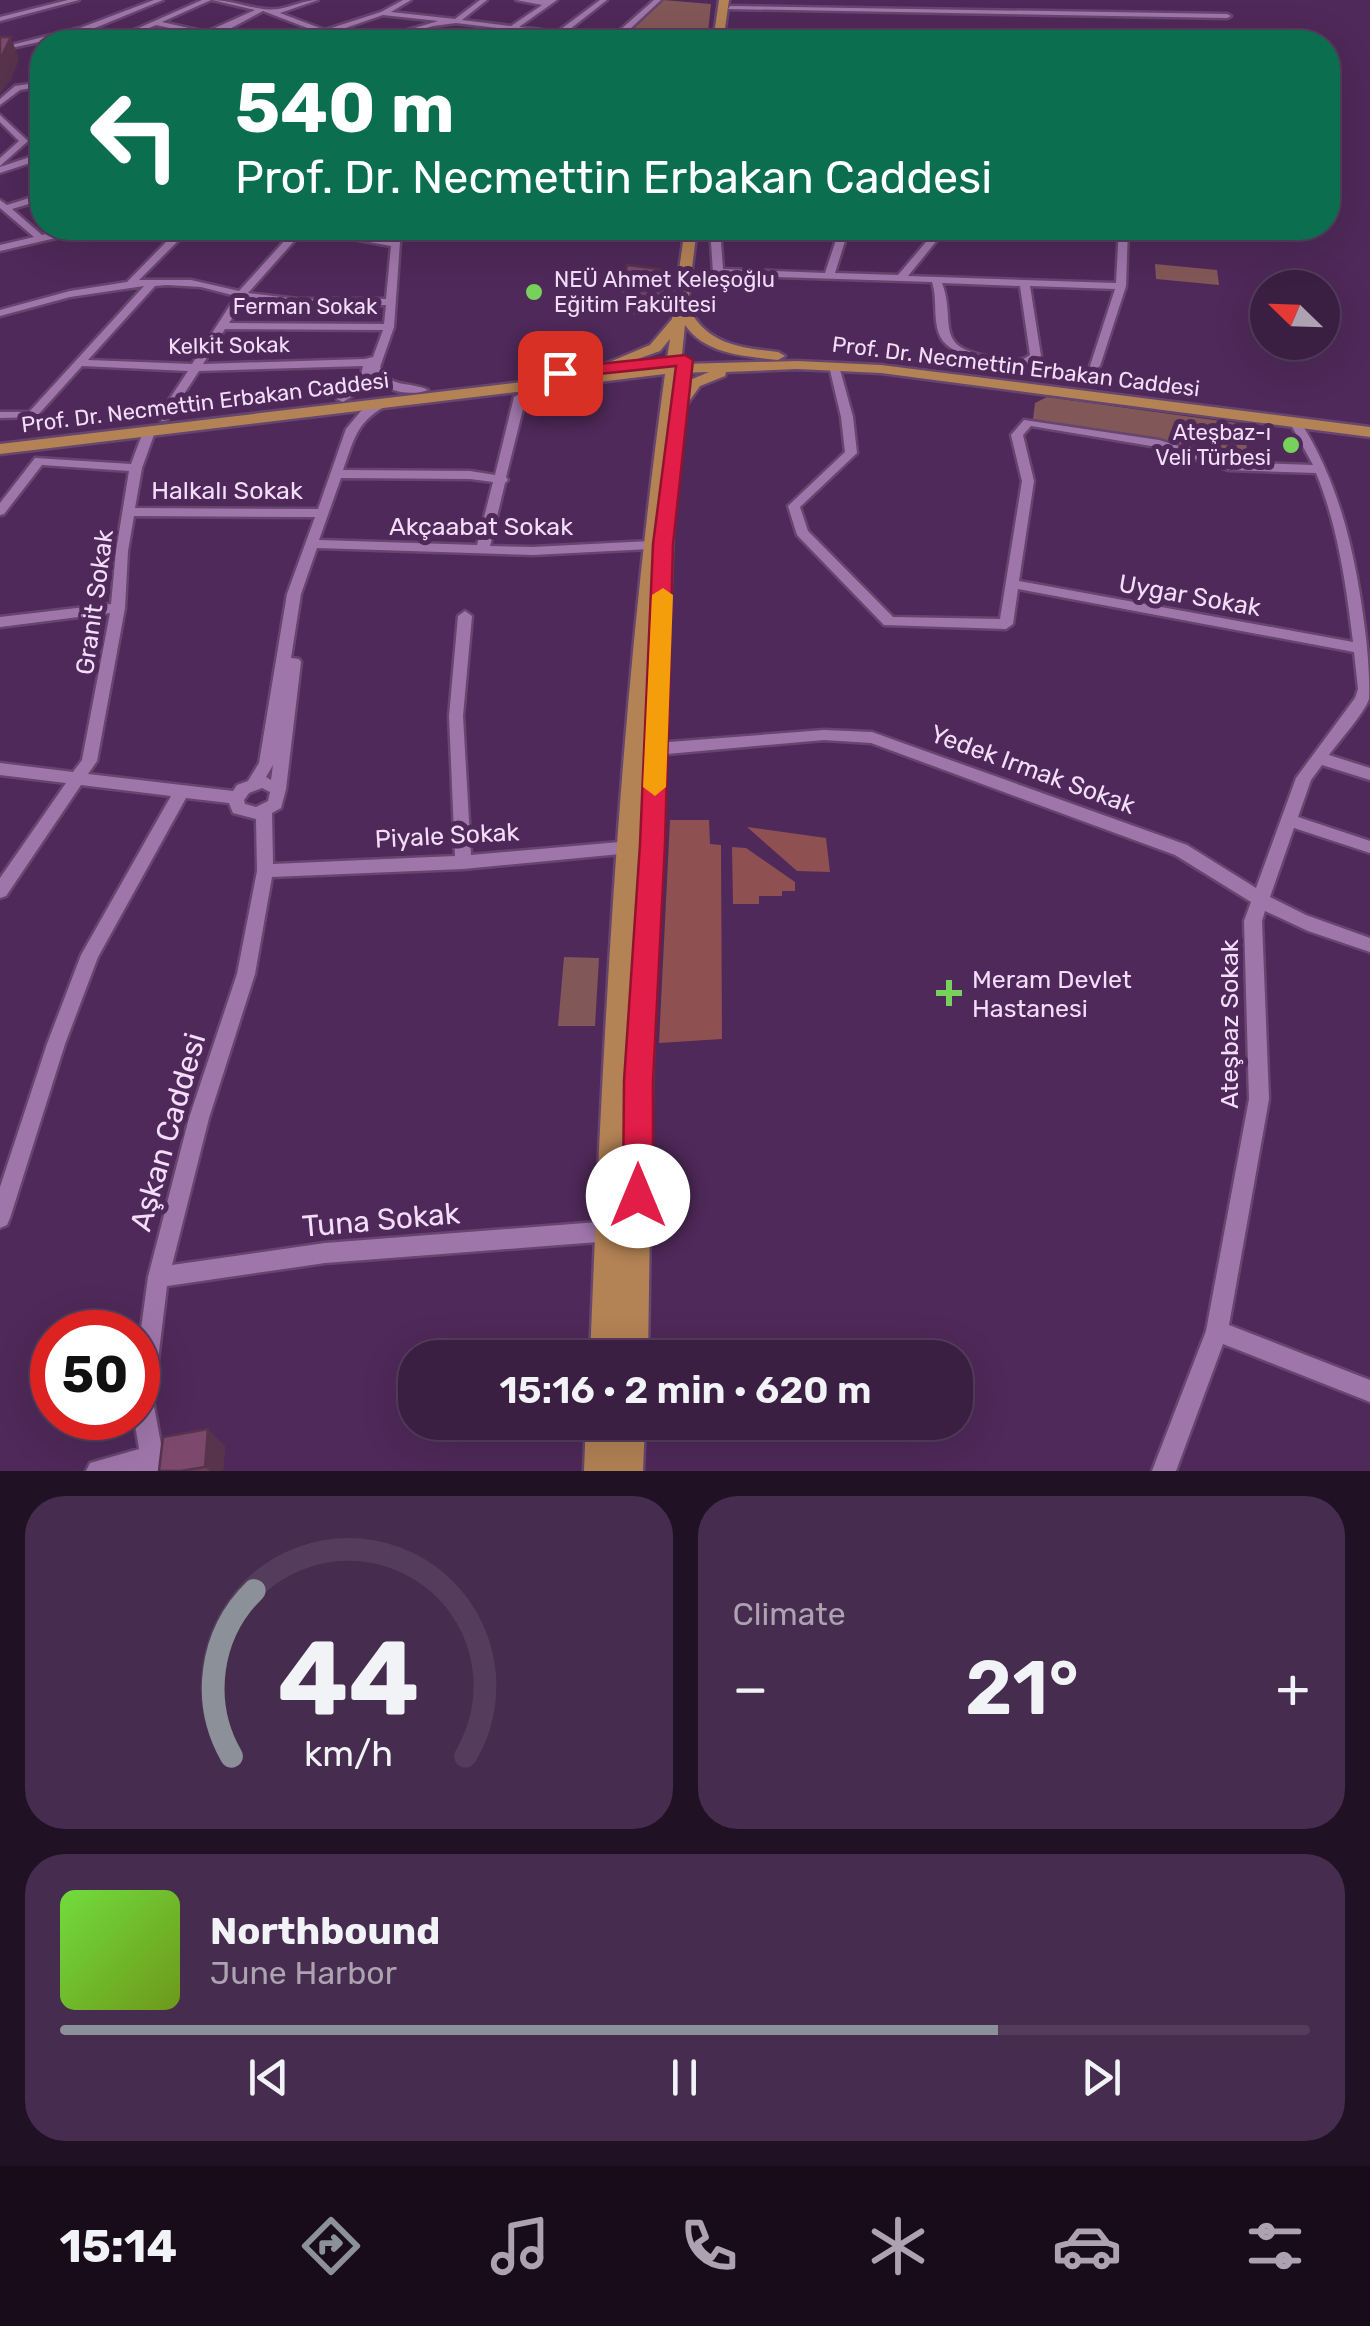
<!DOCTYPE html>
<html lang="en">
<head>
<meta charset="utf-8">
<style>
  body { margin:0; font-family:Rubik,sans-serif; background:#462c4e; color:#f1f3f6; height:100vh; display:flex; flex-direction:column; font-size:38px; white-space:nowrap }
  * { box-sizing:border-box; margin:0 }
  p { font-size:32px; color:#aca2b2 }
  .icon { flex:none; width:55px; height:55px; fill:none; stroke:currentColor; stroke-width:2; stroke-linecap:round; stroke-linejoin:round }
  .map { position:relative; height:1471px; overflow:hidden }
  .sheet { display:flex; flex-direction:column; gap:25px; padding:25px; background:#201125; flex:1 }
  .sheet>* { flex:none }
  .banner { position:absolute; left:30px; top:30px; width:1310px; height:210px; border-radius:40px; box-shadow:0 10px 40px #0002,0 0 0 2px #543d5c; background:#0b6e4f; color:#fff; overflow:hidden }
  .needle { width:65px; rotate:293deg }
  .buttons { position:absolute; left:1250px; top:270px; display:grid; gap:20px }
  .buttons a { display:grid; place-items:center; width:90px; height:90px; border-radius:50%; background:#3b1f43; box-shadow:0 10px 40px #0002,0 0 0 2px #543d5c; font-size:50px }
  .speed { position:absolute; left:30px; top:1310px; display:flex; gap:20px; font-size:50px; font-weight:700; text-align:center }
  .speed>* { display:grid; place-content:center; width:130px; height:130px; border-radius:50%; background:#3b1f43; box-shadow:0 10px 40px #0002,0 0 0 2px #543d5c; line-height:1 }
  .speed .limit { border:15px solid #d22; background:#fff; color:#111 }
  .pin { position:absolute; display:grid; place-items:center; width:85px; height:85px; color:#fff; margin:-42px; border-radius:20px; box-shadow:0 5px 15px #0006 }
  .me { position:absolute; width:110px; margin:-55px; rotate:0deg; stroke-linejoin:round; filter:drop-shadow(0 0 8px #0008) }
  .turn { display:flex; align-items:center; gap:35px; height:210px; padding:0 40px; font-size:45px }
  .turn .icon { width:130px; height:130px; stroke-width:2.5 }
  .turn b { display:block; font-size:70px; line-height:85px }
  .big { font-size:75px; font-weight:600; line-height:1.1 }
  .sheet .widget { flex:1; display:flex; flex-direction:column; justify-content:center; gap:15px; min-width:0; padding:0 35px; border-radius:40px; background:#462c4e }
  .sheet .dial { align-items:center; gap:0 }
  .dial svg { height:260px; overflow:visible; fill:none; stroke:#543d5c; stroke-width:7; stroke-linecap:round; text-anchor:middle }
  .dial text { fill:#f1f3f6; stroke:none }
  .song { display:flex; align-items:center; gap:30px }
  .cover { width:120px; height:120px; border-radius:15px; background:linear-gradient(135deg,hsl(100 70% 55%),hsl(80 70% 35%)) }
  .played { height:10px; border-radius:5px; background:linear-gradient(90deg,#8c9099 75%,#543d5c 75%) }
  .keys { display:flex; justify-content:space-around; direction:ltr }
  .heat { display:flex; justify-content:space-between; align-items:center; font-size:55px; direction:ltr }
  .sheet .tiles { flex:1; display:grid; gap:25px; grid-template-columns:1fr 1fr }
  .widget:last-child { grid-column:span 2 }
  .trip { position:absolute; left:398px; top:1340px; width:575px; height:100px; border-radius:40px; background:#3b1f43; box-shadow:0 10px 40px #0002,0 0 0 2px #543d5c; font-weight:600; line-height:100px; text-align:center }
  .dock { display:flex; height:160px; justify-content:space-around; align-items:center; background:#180c1b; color:#aca2b2 }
  .dock .icon { width:70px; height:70px }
  .dock .active { color:#8c9099 }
  .dock b { font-size:45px; color:#f1f3f6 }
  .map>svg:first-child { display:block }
  .green { fill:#825757 }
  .forest { fill:#8f5051 }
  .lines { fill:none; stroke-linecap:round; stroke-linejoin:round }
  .minor-casing { stroke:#66456e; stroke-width:5 }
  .major-casing { stroke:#66456e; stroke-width:5 }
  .minor { fill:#9f76aa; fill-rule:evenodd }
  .major { fill:#b38255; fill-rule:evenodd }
  .wall { fill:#6b3f5e }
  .shaded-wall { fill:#57334c }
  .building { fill:#7c496d; stroke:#57334c; stroke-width:2.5 }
  .route { fill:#e11d48; stroke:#92132f; stroke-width:2.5 }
  .slow { fill:#f59e0b }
  .poi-dot { fill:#76d25a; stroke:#4f2959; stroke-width:4 }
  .labels { text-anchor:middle; stroke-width:10; stroke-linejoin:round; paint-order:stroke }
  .far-poi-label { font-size:22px; fill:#f3ddf9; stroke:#4f2959; text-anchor:start }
  .far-street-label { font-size:22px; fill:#f3ddf9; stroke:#4f2959 }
  .street-label { font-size:25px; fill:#f3ddf9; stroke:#4f2959 }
  .poi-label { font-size:25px; fill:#f3ddf9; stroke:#4f2959; text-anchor:start }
  .near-street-label { font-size:30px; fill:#f3ddf9; stroke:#4f2959 }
</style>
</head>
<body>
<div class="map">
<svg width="1370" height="1471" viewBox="0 0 1370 1471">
  <rect width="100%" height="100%" fill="#4f2959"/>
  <g class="green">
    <path d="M663,0L711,4L707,42H672V39L629,33Z"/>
    <path d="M1155,264L1217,270L1219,285L1156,279Z"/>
    <path d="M1047,397L1243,424L1249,461L1232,462L1180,445L1033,419L1035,403Z"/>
    <path d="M564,957L599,958L595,1026H558Z"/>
  </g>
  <g class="forest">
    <path d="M670,820H709L710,844L721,845L722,1039L659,1043Z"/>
    <path d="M747,827L826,838L830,872L797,871Z"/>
    <path d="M732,847L746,848L795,882V891H782V896H759V904H733Z"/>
  </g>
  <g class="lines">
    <g class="minor-casing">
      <g id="minor">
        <path d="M68,0H79L0,21V17Z"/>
        <path d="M154,0H163L85,32L11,48L7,46L80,28Z"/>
        <path d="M202,0H211L162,22L206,32L255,10L212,0C232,0 260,12 278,9C292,7 304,0 318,0L280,13L325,30L381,12L403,0H411L391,12L455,19L480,0H487L462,20L511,26L542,5L516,0H557L519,27L557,32L600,0H607L565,33L611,38L654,0H661L616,42L456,23L433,26L406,34L444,40L447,42L397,37L368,42L438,21L383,15L331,33L353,42H344L263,11L222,33L210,36L214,42H208L204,37L174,42L197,34L156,25L116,42H107Z"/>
        <path d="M730,6L1227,14L1231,16L1227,18L728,9Z"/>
        <path d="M42,82V86L20,90L0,105V99L15,86Z"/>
        <path d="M0,115L28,141L0,166V158L19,141L0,122Z"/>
        <path d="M39,154H42V159L0,173V167Z"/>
        <path d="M42,194V200L12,209L42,235L73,228L178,230L182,228L187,230L244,228L240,231L183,236L139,280H191L239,291L296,228H321L391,240L393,228H401L394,327L380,367C389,389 410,381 428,390C409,397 383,391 372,374L368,386L343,402L337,399L359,383L363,366L199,371L167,420L163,421L157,418L188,371L82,366L36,417L0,418V412H29L144,286L70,297L0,316V310L70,291L127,282L172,236L73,234L0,251V245L34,237L0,208V200L7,205ZM304,230L391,246L386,299H298L248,293ZM167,285L201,287L236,296L192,364L88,360L155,286ZM245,299L298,305H386L384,324L229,323ZM225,329L383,330L373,357L365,359L203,364Z"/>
        <path d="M710,228H720L723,269L825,273L840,228H849L835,273L898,275L938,228H947L908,276L1116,283L1119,228H1128L1126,286L1100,366L1095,369L1090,366L1115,289L1030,286L1041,356C1039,358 1033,365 1029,366C1010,374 951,357 941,338C932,321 938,300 932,282L718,275L713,272ZM942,283L1020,286L1030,355C1019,364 1006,360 993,357C931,348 957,323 942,283Z"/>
        <path d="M834,363L839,366L853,417L857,453L800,507L808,531L893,617L1000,619L1022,481L1011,435L1024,420L1159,440L1230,462L1313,465L1290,423L1296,420L1300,421C1342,487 1357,562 1366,638C1368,656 1370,682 1369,699C1364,714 1339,741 1329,755L1370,768V780L1322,765L1311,780L1298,817L1370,841V853L1294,828L1270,897L1306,915L1370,938V952L1308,931L1265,911L1262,921L1269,1099L1229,1325L1370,1380V1402L1223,1344L1176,1471H1152L1206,1331L1249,1099L1244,921L1251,902L1175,855L871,743L824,740L656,755L648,749L656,743L824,730L872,732L1187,845L1256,888L1296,778L1355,698L1358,689L1354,652L1018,589L1013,624L1006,629L884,625L797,535L788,506L845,452L841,417L829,366ZM1031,426L1157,447L1229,470L1316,473C1338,526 1346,585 1353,642L1019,581L1034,481L1023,435Z"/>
        <path d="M520,394L526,397L506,477L508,480L505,483L490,546L533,547L650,541L656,545L650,549L533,555L317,548L301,594L291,658L299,659L301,662L286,789L281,808L272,813L273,864L455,856L449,716L458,616L465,611L472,616L463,716L471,855L631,841L637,842L639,847L637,852L631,853L463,869L272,877L255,974L209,1118L172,1265L325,1243L611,1221L618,1224L621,1231L618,1238L611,1241L325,1263L167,1286L153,1401L166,1471H86L90,1463L139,1449L134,1418H138V1351L148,1277L189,1118L237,974L257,871L256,819L233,813L229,803L186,798L98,957L65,1044L10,1218L7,1225L0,1228V1187L47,1044L81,955L171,796L81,785L6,896L0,898V878L66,783L0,775V763L73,772L82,760L110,613L0,627V617L111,604L116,551L129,471L42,465L4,514L0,515V503L35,458L131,464L143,432L149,429L155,432L142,468L135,508L318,509L346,429L361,411L382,401L388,404L386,406C356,422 354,440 343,470L470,471L495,475L514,397ZM341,478L470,479L493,482L477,545L319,540ZM134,516L315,517L287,594L259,763L248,781L237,785L233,791L88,774L97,761L125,608L128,551ZM273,765L271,780L266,777ZM262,788L270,792L268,801L256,807L245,804L244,800L249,793Z"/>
      </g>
    </g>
    <g class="major-casing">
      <g id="major">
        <path d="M719,0H729L723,42H713Z"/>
        <path d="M685,228H697L686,316L694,317C714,346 745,348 778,352L785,356L778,360C745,356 706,355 685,325L681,364L797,361L881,365L1370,427V437L881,373L797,369L726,372L725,376L700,386L685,407H675L661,526H671L673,530L652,1081L648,1358H590C603,1029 620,700 665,374L0,454V444L666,365L670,339L660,351L607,370L600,366L650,345L672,319ZM709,372L690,380L677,398L680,373ZM637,890L624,1179L626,1057Z"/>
        <path d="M586,1422H645L643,1471H584Z"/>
      </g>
    </g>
    <use href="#minor" class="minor"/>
    <use href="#major" class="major"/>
  </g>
  <g class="wall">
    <path d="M667,270V296L665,313L623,315L622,289Z"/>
    <path d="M225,1446L223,1471H159Z"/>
  </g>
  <g class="shaded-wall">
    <path d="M11,37L19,59L11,80L0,93V60Z"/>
    <path d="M667,270V296L665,313L664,287Z"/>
    <path d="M208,1429L225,1446L223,1471H210L205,1467Z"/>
  </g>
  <g class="building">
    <path d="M0,37H11L0,60Z"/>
    <path d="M627,265L667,270L664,287L622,289Z"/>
    <path d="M208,1429L205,1467L181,1471H159L163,1437Z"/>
  </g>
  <path class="route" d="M685,355L693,360L673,544L665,844L653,1081V1196L649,1207L638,1211L627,1207L623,1196L624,1081L640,844L653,544L676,366L560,378L552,373L560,368Z"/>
  <path class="slow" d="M663,588L673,595L666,787L655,796L643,787L652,595Z"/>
  <g class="poi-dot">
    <circle cx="534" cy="292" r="10"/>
    <circle cx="1291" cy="445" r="10"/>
    <path d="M944 978h10v10h10v10h-10v10h-10v-10h-10v-10h10z"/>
  </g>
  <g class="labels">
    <g class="far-poi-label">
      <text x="554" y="287">NEÜ Ahmet Keleşoğlu<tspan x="554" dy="25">Eğitim Fakültesi</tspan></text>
      <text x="1271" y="440" text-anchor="end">Ateşbaz-ı<tspan x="1271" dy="25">Veli Türbesi</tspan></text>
    </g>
    <g class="far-street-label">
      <text x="305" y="314">Ferman Sokak</text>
      <text transform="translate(229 345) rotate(-1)" y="8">Kelkit Sokak</text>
      <text transform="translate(1016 366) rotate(7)" y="8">Prof. Dr. Necmettin Erbakan Caddesi</text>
      <text transform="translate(205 402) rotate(-7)" y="8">Prof. Dr. Necmettin Erbakan Caddesi</text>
    </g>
    <g class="street-label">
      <text x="227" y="499">Halkalı Sokak</text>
      <text x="481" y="535">Akçaabat Sokak</text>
      <text transform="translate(1190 595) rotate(10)" y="9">Uygar Sokak</text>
      <text transform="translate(94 602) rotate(-82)" y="9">Granit Sokak</text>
      <text transform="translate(1033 769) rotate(20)" y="9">Yedek Irmak Sokak</text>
      <text transform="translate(447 835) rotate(-3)" y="9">Piyale Sokak</text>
      <text transform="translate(1229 1024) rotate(-90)" y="9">Ateşbaz Sokak</text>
    </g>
    <g class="poi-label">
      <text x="972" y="988">Meram Devlet<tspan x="972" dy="29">Hastanesi</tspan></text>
    </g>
    <g class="near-street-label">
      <text transform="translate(168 1132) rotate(-74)" y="10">Aşkan Caddesi</text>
      <text transform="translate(381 1220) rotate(-5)" y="10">Tuna Sokak</text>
    </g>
  </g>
</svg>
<div class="buttons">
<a><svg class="needle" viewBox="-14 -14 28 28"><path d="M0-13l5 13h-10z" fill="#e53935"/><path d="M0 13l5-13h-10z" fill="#aca2b2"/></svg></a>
</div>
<div class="speed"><div class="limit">50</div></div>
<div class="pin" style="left:560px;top:373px;background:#d93025"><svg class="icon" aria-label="arrive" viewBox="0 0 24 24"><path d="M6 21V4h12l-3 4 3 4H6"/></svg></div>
<svg class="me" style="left:638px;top:1196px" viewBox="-20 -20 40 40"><circle r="19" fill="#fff"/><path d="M0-13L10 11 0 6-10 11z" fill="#e11d48"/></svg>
<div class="trip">15:16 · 2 min · 620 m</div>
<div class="banner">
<div class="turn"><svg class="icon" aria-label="left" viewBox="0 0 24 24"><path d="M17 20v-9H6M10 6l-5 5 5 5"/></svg><div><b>540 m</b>Prof. Dr. Necmettin Erbakan Caddesi</div></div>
</div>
</div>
<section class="sheet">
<div class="tiles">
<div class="widget dial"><svg viewBox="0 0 100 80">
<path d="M14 69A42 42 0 1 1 86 69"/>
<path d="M14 69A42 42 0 0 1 21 18" stroke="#8c9099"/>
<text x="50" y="56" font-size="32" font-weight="700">44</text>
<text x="50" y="72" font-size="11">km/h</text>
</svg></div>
<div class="widget"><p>Climate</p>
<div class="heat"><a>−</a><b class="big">21°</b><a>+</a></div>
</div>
<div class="widget">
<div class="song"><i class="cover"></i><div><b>Northbound</b><p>June Harbor</p></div></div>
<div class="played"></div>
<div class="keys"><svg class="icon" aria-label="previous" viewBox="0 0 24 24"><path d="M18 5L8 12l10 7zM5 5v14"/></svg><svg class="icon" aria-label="pause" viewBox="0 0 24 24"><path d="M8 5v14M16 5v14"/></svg><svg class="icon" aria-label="next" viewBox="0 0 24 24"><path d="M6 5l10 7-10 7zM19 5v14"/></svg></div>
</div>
</div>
</section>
<nav class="dock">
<b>15:14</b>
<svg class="icon active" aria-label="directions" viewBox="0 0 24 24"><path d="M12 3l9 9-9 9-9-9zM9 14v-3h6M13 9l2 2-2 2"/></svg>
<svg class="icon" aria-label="music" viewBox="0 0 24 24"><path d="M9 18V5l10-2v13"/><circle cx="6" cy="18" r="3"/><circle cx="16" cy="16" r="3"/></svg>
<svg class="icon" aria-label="phone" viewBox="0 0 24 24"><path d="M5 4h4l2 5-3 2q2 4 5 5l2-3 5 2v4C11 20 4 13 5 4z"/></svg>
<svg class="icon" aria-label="climate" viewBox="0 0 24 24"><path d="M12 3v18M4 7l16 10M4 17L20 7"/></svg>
<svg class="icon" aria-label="car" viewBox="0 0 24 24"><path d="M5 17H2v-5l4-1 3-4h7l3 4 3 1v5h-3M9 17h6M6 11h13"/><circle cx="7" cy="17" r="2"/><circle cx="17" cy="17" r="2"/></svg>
<svg class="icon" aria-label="filters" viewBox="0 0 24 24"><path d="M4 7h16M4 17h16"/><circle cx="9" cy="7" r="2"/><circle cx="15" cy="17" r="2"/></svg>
</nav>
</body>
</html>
